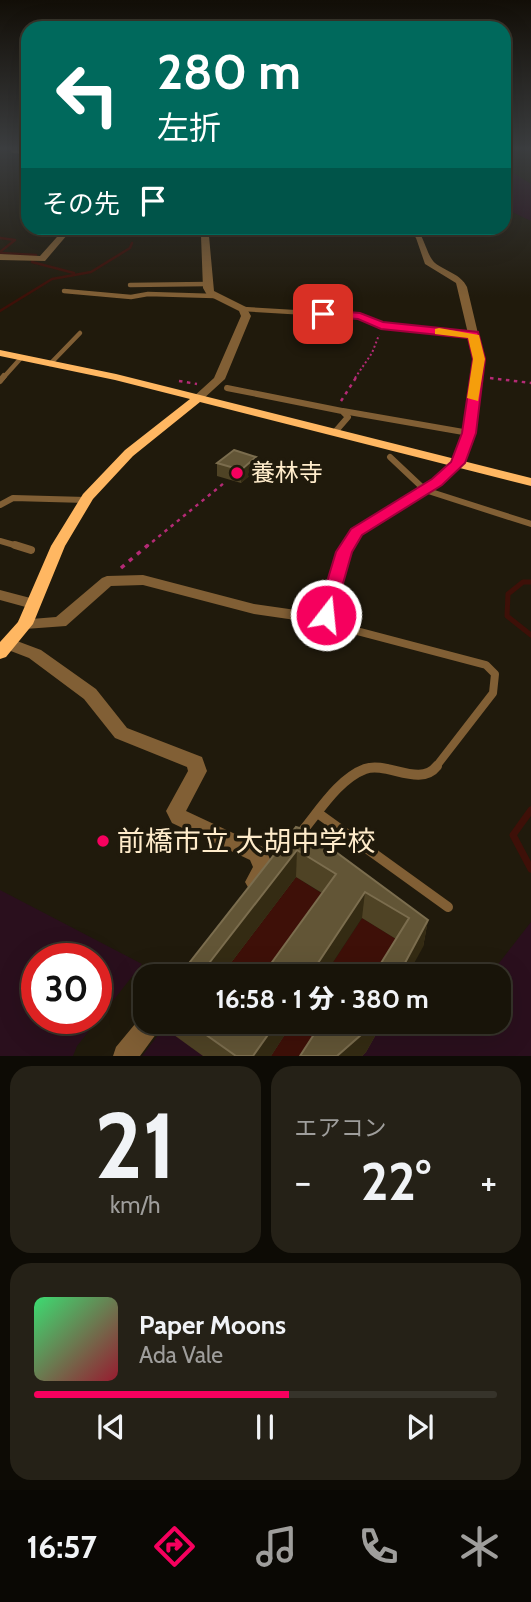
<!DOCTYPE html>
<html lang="ja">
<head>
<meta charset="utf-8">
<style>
  body { margin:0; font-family:Cabin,"Noto Sans JP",sans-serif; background:#252117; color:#f1f3f6; height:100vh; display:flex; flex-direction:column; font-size:26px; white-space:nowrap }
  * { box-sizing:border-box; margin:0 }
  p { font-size:23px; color:#9f9e9c }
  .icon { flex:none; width:38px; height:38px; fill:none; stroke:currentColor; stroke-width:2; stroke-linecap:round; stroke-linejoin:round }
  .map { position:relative; height:1056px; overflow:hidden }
  .sheet { display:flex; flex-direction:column; gap:10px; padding:10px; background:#0d0b05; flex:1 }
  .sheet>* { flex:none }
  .banner { position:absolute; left:21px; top:21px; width:490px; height:214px; border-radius:21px; box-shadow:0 7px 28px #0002,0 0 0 2px #36332a; background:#00695c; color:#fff; overflow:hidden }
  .speed { position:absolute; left:21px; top:943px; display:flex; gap:14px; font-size:35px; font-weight:700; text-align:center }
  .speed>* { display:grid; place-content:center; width:91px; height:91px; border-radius:50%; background:#181409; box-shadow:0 7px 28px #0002,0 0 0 2px #36332a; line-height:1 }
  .speed .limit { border:10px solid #d22; background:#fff; color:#111 }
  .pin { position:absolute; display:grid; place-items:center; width:60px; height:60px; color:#fff; margin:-30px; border-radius:14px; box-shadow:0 4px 10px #0006 }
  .me { position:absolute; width:77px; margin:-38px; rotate:16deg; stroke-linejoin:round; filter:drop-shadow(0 0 5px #0008) }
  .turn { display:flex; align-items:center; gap:24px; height:147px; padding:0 21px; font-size:32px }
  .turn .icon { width:91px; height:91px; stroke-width:2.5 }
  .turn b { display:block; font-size:49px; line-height:60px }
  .then { display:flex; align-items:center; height:66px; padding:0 21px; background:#0003; gap:14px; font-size:26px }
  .big { font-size:52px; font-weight:800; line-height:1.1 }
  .sheet .card { flex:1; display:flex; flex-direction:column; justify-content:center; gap:10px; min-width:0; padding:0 24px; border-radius:21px; background:#252117 }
  .sheet .dial { align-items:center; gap:0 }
  .dial b { font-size:91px; line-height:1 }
  .song { display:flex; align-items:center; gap:21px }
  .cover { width:84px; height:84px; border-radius:10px; background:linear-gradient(135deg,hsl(140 70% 55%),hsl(350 70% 35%)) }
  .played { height:7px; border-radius:4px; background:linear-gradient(90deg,#f6005e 55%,#36332a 55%) }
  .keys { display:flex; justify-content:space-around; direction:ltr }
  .heat { display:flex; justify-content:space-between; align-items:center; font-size:38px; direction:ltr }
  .sheet .tiles { flex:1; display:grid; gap:10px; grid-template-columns:1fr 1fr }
  .card:last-child { grid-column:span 2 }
  .trip { position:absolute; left:133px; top:964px; width:378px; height:70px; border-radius:21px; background:#181409; box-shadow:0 7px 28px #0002,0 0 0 2px #36332a; font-weight:800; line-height:70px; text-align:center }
  .dock { display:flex; height:112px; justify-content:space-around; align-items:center; background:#0a0804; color:#9f9e9c }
  .dock .icon { width:49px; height:49px }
  .dock .on { color:#f6005e }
  .dock b { font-size:32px; color:#f1f3f6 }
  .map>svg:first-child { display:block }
  .green { fill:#2a0f1d; fill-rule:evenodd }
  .water { fill:#3e1008 }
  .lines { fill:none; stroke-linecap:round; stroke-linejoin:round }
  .stream-far2 { stroke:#3e1008; stroke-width:2.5 }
  .stream-far1 { stroke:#3e1008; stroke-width:5 }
  .stream { stroke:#3e1008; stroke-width:7 }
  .path-far2 { stroke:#b42a75; stroke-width:2; stroke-dasharray:2 2.5; stroke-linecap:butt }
  .path-far1 { stroke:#b42a75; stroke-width:2.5; stroke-dasharray:3.5 4.5; stroke-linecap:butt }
  .path { stroke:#b42a75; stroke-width:3.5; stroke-dasharray:4.5 6; stroke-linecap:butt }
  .lane-far3 { stroke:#815f35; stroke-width:4.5 }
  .lane-far2 { stroke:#815f35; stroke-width:6 }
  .lane-far1 { stroke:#815f35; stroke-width:8 }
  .lane { stroke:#815f35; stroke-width:10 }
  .street { fill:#815f35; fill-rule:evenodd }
  .secondary { fill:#ffb762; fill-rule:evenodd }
  .wall { fill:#4f4325 }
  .shaded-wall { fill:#342b13 }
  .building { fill:#625536; stroke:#7b6d4e; stroke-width:2 }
  .route { fill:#f6005e; stroke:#a0003d; stroke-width:2 }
  .slow { fill:#f59e0b }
  .poi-dot { fill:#f6005e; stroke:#201a0c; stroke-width:2.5 }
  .labels { text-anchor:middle; stroke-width:7; stroke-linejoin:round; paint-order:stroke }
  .poi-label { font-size:24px; fill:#ffeccb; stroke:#201a0c; text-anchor:start }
  .near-poi-label { font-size:28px; fill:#ffeccb; stroke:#201a0c; text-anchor:start }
</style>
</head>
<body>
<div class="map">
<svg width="531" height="1056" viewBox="0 0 531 1056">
  <rect width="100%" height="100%" fill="#201a0c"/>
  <g class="green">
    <path d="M504,149H525L505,162L507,169L531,184V221L504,208Z"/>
    <path d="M0,890L142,964L77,1046L73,1056H0ZM37,959H96V1018H37Z"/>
    <path d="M531,922V1056H142L168,1022H499V976H489Z"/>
  </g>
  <g class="water">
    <path d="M296,877L334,901L281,976H221Z"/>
    <path d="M362,918L404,944L385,976H324Z"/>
    <path d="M293,1022H306L327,1037L314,1056H271Z"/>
  </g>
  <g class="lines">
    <g class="stream-far2">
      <path d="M0,238L15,240L0,252"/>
      <path d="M0,253L36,255L32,262L74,273"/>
      <path d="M0,311L52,279L91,272L130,248L132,243"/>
    </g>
    <path class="stream-far1" d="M531,582H523L508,594L507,616L531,635"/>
    <path class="stream" d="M531,810L513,835L531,869"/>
    <path class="path-far2" d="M355,378L372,353L379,335"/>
    <g class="path-far1">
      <path d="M490,378L531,383"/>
      <path d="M179,381L197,384"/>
      <path d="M341,401L357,376"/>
      <path d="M146,547L224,483"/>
    </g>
    <path class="path" d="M121,568L148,545"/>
    <g class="lane-far3">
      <path d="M130,285L207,284"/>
      <path d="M64,291L131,297L148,294L214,296"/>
      <path d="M243,309L360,316L381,325L474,335"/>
      <path d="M50,364L80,333"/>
      <path d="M3,378L21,358"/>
    </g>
    <g class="lane-far2">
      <path d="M0,381L4,376"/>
      <path d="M227,388L342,411L348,417L335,432"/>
      <path d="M343,411L469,433"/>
      <path d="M390,457L425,490L531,524"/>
      <path d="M0,505L13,498L86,500"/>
      <path d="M0,541L21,547"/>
    </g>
    <g class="lane-far1">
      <path d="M15,545L31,550"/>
      <path d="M323,619L334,625L486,665L495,674L493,693L435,768"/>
      <path d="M369,768H386"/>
    </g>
    <g class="lane">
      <path d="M319,814L448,907"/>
      <path d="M300,834C318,813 338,779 365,769C387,761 420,788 437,766"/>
    </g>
    <g class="street">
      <path d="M11,149L28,150V154L12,153Z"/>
      <path d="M65,228H73L45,261L0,260V254L40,256Z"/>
      <path d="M207,228H215L209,236L214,291L246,307L251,316L225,379L202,400L198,401L192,398L214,378L241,316L239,311L207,295L203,288L201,236Z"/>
      <path d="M408,228H416C425,238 427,256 435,263C445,271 461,274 467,287L484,359L475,433L464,463L442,485L361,535L351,552L329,623L323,624L254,614L143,585L111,586L66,626L25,629L19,628L17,624L19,620L56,617L102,578L107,576L143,575L254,604L317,613L337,552L351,529L432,479L452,461L463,433L474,359L457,287L456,283L425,264L416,238Z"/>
      <path d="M0,590L38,600L41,604L38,608L33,609L0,600Z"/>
      <path d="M9,638L41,650L96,689L127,728L202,757L207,771L186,811L265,848L274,868L263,889L256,892L249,889L245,882L253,867L250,860L172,823L166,811L188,771L187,767L115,738L84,699L29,658L3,648L1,644L3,640Z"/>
      <path d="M145,1012V1022H163L159,1030L140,1056H113L116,1047Z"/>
    </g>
    <path class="secondary" d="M0,350L116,374L531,478V486L200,402L133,456L93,499L65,546L33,624L6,657L0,659V642L18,622L51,546L83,494L125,450L190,399L115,380L0,356Z"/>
  </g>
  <g class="wall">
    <path d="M217,463L256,470L241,483L217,476Z"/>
    <path d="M296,827L428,920L423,947L396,939L362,918L262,976L322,893L296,877L221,976H179Z"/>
    <path d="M163,1022H293L271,1056H203L163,1027Z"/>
    <path d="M306,1022H383L366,1052L362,1056H300L317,1030Z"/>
  </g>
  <g class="shaded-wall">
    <path d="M256,457V470L241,483V470Z"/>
    <path d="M297,850L296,877L221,976H199Z"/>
    <path d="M365,892L362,918L324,976L318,963Z"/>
    <path d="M428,920L423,947L407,976H398Z"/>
    <path d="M277,1022H293L271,1056H253Z"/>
    <path d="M373,1022H383L366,1052L362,1056H337Z"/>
  </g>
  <g class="building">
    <path d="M234,450L256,457L241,470L217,463Z"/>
    <path d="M296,827L306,830L428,920L398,976H373L409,918L365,892L318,963L338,976H262L336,874L297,850L199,976H179Z"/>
    <path d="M188,1022H277L253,1056H236Z"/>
    <path d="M322,1022H373L370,1027L337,1056H300Z"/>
  </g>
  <linearGradient id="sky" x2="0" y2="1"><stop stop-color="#120e07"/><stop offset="0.5" stop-color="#3c3e40"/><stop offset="1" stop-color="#3c3e40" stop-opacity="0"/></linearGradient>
  <rect width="531" height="297" fill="url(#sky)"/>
  <path class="route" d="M323,310L360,313L383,322L478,332L485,359L476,433L465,463L442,485L362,535L352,552L334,615L326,621L317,615L336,552L351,529L432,479L451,462L462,433L473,359L468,338L381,329L358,319L319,316V311Z"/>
  <path class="slow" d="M439,328L479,335L485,359L478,401L467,398L473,359L468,338L435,334V329Z"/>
  <g class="poi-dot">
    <circle cx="237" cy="473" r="7"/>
    <circle cx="103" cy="841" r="7"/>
  </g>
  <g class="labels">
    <g class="poi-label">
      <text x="251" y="481">養林寺</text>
    </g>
    <g class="near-poi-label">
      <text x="117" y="851">前橋市立 大胡中学校</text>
    </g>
  </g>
</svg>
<div class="speed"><div class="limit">30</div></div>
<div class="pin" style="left:323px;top:314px;background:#d93025"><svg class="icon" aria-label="arrive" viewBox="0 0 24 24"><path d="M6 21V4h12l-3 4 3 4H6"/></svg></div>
<svg class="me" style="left:326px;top:615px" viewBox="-20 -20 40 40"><circle r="17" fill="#f6005e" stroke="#fff" stroke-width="3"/><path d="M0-11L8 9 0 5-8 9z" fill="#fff"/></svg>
<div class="trip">16:58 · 1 分 · 380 m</div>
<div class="banner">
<div class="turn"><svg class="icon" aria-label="left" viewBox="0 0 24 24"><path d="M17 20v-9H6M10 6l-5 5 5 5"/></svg><div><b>280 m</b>左折</div></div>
<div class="then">その先<svg class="icon" aria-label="arrive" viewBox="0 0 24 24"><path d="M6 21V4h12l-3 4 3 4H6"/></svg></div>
</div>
</div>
<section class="sheet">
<div class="tiles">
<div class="card dial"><b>21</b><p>km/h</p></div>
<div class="card"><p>エアコン</p>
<div class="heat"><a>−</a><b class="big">22°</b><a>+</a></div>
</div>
<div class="card">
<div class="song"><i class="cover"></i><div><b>Paper Moons</b><p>Ada Vale</p></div></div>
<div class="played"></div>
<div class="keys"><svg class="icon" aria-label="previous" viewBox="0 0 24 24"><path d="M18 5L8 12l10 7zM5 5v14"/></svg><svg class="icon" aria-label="pause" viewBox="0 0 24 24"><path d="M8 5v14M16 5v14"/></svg><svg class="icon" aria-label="next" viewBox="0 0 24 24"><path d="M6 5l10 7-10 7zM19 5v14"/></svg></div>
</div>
</div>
</section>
<nav class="dock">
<b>16:57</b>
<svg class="icon on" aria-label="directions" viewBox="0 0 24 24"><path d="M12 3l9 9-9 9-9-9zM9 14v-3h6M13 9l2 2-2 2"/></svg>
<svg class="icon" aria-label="music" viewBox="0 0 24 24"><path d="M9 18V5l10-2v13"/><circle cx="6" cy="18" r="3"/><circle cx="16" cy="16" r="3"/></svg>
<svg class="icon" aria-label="phone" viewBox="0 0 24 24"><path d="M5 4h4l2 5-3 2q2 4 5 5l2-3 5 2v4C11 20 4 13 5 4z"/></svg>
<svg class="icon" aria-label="climate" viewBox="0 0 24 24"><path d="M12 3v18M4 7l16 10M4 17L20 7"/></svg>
</nav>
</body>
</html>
